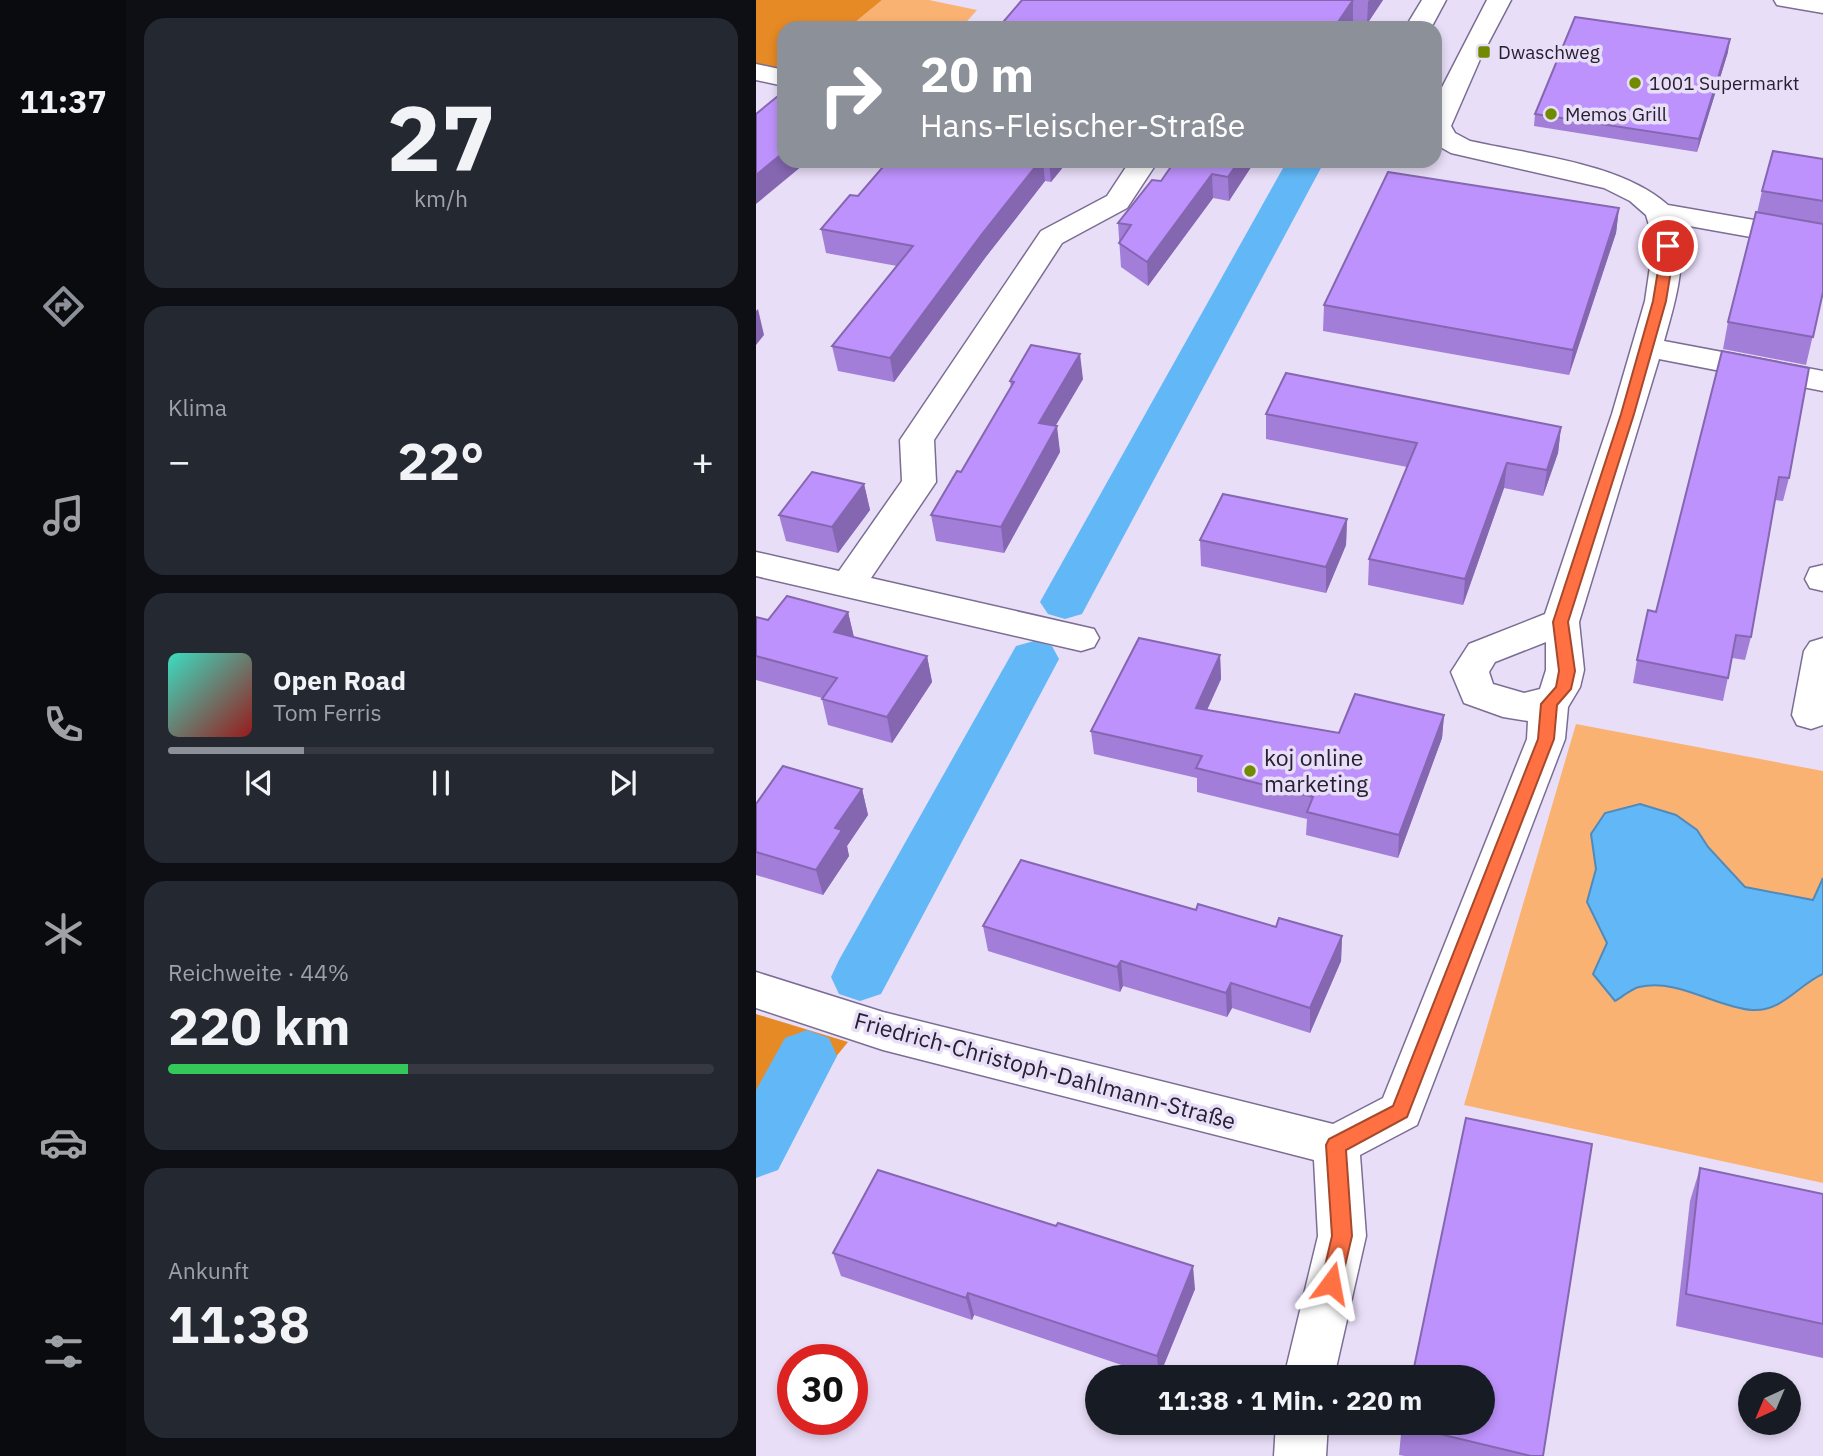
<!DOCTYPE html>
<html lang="de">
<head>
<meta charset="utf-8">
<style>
  body { margin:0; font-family:"IBM Plex Sans",sans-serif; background:#242831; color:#f1f3f6; height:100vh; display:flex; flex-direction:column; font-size:26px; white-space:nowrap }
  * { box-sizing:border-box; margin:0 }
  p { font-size:23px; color:#9ea1a6 }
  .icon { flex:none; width:38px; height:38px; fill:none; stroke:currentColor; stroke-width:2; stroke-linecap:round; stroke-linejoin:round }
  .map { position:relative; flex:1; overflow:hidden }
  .sheet { display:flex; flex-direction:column; gap:18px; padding:18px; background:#0d0f14; width:630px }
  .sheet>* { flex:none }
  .banner { position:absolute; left:21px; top:21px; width:665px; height:147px; border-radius:21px; box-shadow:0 4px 10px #0003; background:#8c9099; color:#fff; overflow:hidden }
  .needle { width:46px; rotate:224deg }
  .fabs { position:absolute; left:982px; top:1372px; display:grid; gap:14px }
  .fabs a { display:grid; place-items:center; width:63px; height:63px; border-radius:50%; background:#171b24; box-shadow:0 4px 10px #0003; font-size:35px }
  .speed { position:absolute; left:21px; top:1344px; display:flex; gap:14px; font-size:35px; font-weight:700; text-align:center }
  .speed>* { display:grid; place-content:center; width:91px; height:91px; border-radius:50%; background:#171b24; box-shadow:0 4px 10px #0003; line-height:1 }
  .speed .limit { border:10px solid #d22; background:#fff; color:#111 }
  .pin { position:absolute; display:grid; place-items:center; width:60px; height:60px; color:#fff; margin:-30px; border:4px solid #fff; border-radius:50%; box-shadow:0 2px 7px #0007 }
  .me { position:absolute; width:77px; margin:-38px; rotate:13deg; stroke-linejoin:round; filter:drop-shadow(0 0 5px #0008) }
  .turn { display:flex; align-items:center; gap:24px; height:147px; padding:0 28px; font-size:32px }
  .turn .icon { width:91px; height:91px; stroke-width:2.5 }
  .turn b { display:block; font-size:49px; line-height:60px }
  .big { font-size:52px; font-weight:800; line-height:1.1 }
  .sheet .tile { flex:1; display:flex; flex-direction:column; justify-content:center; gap:10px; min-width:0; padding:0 24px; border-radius:21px; background:#242831 }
  .sheet .dial { align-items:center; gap:0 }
  .dial b { font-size:91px; line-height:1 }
  .song { display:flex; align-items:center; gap:21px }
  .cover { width:84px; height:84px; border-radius:10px; background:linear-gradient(135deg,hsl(170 70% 55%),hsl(0 70% 35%)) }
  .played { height:7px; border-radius:4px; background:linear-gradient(90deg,#8c9099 25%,#363941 25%) }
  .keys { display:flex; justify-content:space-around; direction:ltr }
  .heat { display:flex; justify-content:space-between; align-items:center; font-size:38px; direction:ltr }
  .charge { height:10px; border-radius:5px; background:linear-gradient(90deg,#34c759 44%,#363941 0) }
  .trip { position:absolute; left:329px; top:1365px; width:410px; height:70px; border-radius:35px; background:#171b24; box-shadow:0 4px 10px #0003; font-weight:800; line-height:70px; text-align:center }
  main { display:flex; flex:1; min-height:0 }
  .menu { display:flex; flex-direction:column; width:126px; justify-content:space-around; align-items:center; background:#090b0e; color:#9ea1a6 }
  .menu .icon { width:49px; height:49px }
  .menu .on { color:#8c9099 }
  .menu b { font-size:32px; color:#f1f3f6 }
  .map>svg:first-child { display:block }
  .green { fill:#fab272 }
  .forest { fill:#e68a25 }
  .water { fill:#62b8f6; stroke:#508abb; stroke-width:2 }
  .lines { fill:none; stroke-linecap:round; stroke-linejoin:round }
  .canal { fill:#62b8f6; fill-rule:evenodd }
  .minor-casing { stroke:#7b6d93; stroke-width:3 }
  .minor { fill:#fff; fill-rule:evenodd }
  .wall { fill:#a37ed9 }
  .shaded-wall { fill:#8566b0 }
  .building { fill:#be92fc; stroke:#8566b0; stroke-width:2 }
  .route { fill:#ff7043; stroke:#a6492c; stroke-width:2 }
  .poi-dot { fill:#718b01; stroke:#e8def8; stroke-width:2.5 }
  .labels { text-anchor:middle; stroke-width:7; stroke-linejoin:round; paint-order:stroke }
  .far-poi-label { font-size:19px; fill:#262030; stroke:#e8def8; text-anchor:start }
  .poi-label { font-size:23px; fill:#262030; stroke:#e8def8; text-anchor:start }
  .street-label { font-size:23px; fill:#262030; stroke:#e8def8 }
</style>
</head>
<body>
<main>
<nav class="menu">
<b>11:37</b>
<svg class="icon on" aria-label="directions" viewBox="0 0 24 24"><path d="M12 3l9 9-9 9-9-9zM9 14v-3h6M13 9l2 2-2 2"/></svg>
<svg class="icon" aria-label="music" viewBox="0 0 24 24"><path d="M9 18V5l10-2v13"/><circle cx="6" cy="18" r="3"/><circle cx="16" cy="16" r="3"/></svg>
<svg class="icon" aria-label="phone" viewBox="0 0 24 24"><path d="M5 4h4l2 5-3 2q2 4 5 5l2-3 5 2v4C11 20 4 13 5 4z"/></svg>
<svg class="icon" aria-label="climate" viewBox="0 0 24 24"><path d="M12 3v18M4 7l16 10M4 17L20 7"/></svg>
<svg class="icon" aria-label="car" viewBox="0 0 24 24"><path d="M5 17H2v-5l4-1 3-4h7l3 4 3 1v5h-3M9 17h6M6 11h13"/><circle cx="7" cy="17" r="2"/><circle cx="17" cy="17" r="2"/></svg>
<svg class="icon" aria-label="filters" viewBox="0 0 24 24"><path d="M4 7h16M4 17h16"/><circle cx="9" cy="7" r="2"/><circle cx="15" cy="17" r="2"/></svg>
</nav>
<section class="sheet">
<div class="tile dial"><b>27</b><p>km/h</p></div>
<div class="tile"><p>Klima</p>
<div class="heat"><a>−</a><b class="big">22°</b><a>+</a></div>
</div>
<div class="tile">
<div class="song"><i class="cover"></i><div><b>Open Road</b><p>Tom Ferris</p></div></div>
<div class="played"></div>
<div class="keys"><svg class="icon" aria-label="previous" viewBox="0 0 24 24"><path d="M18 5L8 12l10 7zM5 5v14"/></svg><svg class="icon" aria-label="pause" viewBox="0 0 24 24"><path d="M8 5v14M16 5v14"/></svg><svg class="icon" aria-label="next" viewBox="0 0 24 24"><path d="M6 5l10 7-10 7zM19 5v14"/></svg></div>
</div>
<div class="tile"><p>Reichweite · 44%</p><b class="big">220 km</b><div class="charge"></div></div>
<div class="tile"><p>Ankunft</p><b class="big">11:38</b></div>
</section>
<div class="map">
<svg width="1067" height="1456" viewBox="0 0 1067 1456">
  <rect width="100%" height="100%" fill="#e8def8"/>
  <g class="green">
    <path d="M126,0H173L221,10L205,28H92Z"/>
    <path d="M820,724L1067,771V1183L708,1105Z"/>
  </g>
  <g class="forest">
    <path d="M0,0H126L92,28H28V77L0,69Z"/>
    <path d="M0,1014L92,1042L16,1135L0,1128Z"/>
  </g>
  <path class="water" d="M884,804L920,815L941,830L952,847L989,887L1057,900L1067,878V974C1042,985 1026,1012 996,1010C959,1007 922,978 883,987C875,989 866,997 859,1001L837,974L851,943L831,902L840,869L835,834L849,813Z"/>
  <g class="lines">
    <g class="canal">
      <path d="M531,161H563L566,166L326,614L309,619L292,614L284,602Z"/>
      <path d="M278,641L296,646L303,659L125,994L104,1001L83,994L75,977L83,960L260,646Z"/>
      <path d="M51,1030L73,1038L81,1056L22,1170L0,1178V1090L29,1038Z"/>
    </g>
    <g class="minor-casing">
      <g id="minor">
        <path d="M666,0H690L675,28H649Z"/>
        <path d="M731,0H755L725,57L695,126L699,133L714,141C776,155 865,163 912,205L1067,232V250L922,224C931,263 919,303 908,341L1067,371V391L903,359L823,622L828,670L824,687L812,707L809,739L661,1125L604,1155L610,1236L578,1377H528L562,1236L558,1160L127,1050L0,1008V972L127,1012L577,1124L627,1098L771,739L772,721L747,717L708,703L695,672L713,644L789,614L856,414L889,301L897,246L893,225L890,215L874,201L848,188L695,153L679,144V101ZM790,642V670L784,689L768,693L737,684L733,672L739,662Z"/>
        <path d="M1018,0H1067V13L1021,5Z"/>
        <path d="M0,64L28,70V86L0,80Z"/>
        <path d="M374,161H402L371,208L306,243L178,440L180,482L115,578L338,629L343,638L338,647L325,651L0,576V552L83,571L146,481L144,440L285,231L351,196Z"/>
        <path d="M1067,565V591L1054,588L1049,579L1054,568Z"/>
        <path d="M1067,638V725L1055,729L1041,725L1036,715L1048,651L1054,642Z"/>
        <path d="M520,1423H572L570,1456H518Z"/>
      </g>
    </g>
    <use href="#minor" class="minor"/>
  </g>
  <g class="wall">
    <path d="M266,0H627L611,24L597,22L593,28H242Z"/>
    <path d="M972,52L941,152L778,126L779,114Z"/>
    <path d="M1067,159V292L1050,365L967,349L972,322L1001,213L1006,191Z"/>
    <path d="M132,161H312L295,182L289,181L229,258L138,382L82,371L76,346L141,266L70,253L65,229L102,196Z"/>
    <path d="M499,161L473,201L457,198L392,286L365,267L362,223L405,181Z"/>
    <path d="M863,208L860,233L813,375L567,331L568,305Z"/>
    <path d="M966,351L1033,478L1027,501L1019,500L995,637L989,660L976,658L967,701L877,683L881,660L900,612Z"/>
    <path d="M327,379L299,426L304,452L248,553L180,541L175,515L205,472L255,387L254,381Z"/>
    <path d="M510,414L805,427L802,453L787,496L748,488L707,605L612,585L613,559L651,467L510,439Z"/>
    <path d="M108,484L114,510L82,553L30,541L23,515Z"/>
    <path d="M591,519L590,545L570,593L445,566L444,540Z"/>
    <path d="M92,612L98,637L171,656L176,682L136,743L72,725L66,699V698L0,680V617L12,620Z"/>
    <path d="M464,655L465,679L451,710L583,733L688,715L686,738L642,858L550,835L551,819L441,792V778L338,754L335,731Z"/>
    <path d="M106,789L112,815L91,846L93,856L67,895L0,875V804Z"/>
    <path d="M440,910L520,927L586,936L585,961L554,1033L476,1008L471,1017L367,986L364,992L232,951L227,926Z"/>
    <path d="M944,1168L1067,1194V1358L920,1326L934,1201Z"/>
    <path d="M77,1253L439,1289L403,1377H401L218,1315L216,1320L85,1276Z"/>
    <path d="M646,1423L787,1456H649L643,1455Z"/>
  </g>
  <g class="shaded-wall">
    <path d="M597,0V22L593,28H580V25Z"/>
    <path d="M613,0H627L611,24L612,2Z"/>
    <path d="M974,39L972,52L941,152L943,139Z"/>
    <path d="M28,152V161H52L0,204V175Z"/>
    <path d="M284,161H287L289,181L229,258L138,382L134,358L226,234Z"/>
    <path d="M293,161H312L295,182Z"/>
    <path d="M483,161H499L473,201L472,177Z"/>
    <path d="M456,174L457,198L392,286L391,262Z"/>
    <path d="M863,208L860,233L813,375L817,350Z"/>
    <path d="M2,309L8,335L0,345V311Z"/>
    <path d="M324,354L327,379L286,449L283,423Z"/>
    <path d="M301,426L304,452L248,553L245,527Z"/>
    <path d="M805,427L802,453L787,496L791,470Z"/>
    <path d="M751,463L748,488L707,605L709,579Z"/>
    <path d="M108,484L114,510L82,553L76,527Z"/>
    <path d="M591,519L590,545L570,593V567Z"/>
    <path d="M92,612L98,638L78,632Z"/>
    <path d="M464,655L465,679L441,732L440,708Z"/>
    <path d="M171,656L176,682L136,743L131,717Z"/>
    <path d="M688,715L686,738L642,858L643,835Z"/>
    <path d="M106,789L112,815L91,846L93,856L67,895L60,870L79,828Z"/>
    <path d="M586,936L585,961L554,1033V1008Z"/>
    <path d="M365,961L367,986L364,992L361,967Z"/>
    <path d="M475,983L476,1008L471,1017L470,993Z"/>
    <path d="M437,1266L439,1289L403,1377L401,1356Z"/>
    <path d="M212,1293L218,1315L216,1320L210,1298Z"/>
  </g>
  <g class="building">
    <path d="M266,0H597L580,25L573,24L571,28H242Z"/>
    <path d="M819,17L974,39L943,139L779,114Z"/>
    <path d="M28,91V152L0,175V114Z"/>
    <path d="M1017,151L1067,159V201L1006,191Z"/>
    <path d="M132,161H284L226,234L134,358L76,346L157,246L65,229L94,195L102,196Z"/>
    <path d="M419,161H483L472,177L456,174L391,262L363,243L375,225L362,223L396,180L405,181Z"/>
    <path d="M632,172L863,208L817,350L568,305Z"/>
    <path d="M1000,212L1067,224V292L1057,337L972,322Z"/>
    <path d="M275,345L324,354L283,423L301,426L245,527L175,515L201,471L205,472L258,382L254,381Z"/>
    <path d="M966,351L1053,368L1033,478L1023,477L995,637L980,635L972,678L881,660L892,610L900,612Z"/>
    <path d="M530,373L805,427L791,470L751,463L709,579L613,559L661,443L510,414Z"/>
    <path d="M56,472L108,484L76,527L23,515Z"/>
    <path d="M467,494L591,519L570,567L444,540Z"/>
    <path d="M31,596L92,612L78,632L171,656L131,717L66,699L81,678L0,656V617L12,620Z"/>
    <path d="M383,638L464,655L440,708L583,733L599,694L688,715L643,835L551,812L557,797L440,768L446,756L335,731Z"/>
    <path d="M27,766L106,789L79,828L86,830L60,870L0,852V804Z"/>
    <path d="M265,860L440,910L442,904L520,927L523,918L586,936L554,1008L475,983L470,993L365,961L361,967L227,926Z"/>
    <path d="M710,1118L836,1144L787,1456H775L646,1425V1423H726V1377H656Z"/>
    <path d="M944,1168L1067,1194V1324L930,1294Z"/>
    <path d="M122,1170L300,1226L302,1223L437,1266L401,1356L212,1293L210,1298L77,1253Z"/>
  </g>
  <path class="route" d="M912,242L919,246L910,301L878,414L812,622L819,671L815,689L801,705L798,739L651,1117L590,1150L596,1236L585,1283L582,1290L575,1292L568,1290L565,1283L576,1236L570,1145L573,1139L637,1106L782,739L785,704L800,687L803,671L797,622L865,414L897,301L906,246Z"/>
  <g class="poi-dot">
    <rect x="721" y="45" width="14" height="14" rx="3.5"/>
    <circle cx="879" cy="83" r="7"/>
    <circle cx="795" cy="114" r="7"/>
    <circle cx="494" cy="771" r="7"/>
  </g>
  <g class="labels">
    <g class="far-poi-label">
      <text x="742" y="59">Dwaschweg</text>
      <text x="893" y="90">1001 Supermarkt</text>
      <text x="809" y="121">Memos Grill</text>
    </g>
    <g class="poi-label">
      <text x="508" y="766">koj online<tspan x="508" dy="26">marketing</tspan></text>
    </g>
    <g class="street-label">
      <text transform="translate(289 1071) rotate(15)" y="8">Friedrich-Christoph-Dahlmann-Straße</text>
    </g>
  </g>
</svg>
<div class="fabs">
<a><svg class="needle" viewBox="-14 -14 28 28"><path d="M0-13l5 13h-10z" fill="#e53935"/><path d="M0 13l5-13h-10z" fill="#9ea1a6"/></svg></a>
</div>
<div class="speed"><div class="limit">30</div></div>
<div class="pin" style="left:912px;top:246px;background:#d93025"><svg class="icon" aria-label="arrive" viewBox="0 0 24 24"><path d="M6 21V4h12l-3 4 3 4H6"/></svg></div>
<svg class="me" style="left:575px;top:1283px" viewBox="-20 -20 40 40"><path d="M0-17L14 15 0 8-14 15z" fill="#ff7043" stroke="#fff" stroke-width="4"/></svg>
<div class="trip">11:38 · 1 Min. · 220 m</div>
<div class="banner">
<div class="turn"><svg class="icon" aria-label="right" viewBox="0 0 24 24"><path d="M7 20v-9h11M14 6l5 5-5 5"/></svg><div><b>20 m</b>Hans-Fleischer-Straße</div></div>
</div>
</div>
</main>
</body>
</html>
